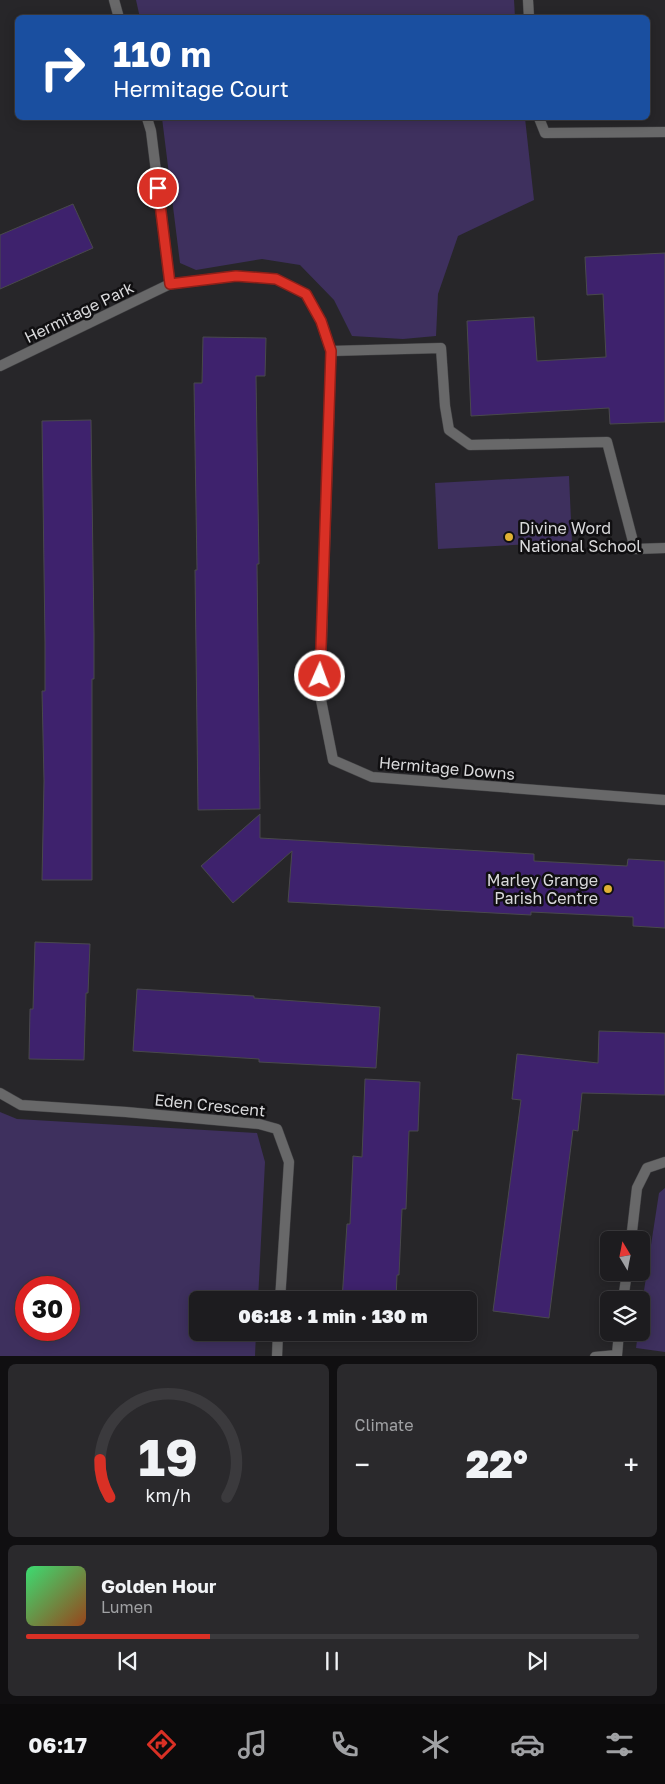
<!DOCTYPE html>
<html lang="en">
<head>
<meta charset="utf-8">
<style>
  body { margin:0; font-family:"Golos Text",sans-serif; background:#2a292c; color:#f1f3f6; height:100vh; display:flex; flex-direction:column; font-size:19px; white-space:nowrap }
  * { box-sizing:border-box; margin:0 }
  p { font-size:16px; color:#a0a1a4 }
  .icon { flex:none; width:28px; height:28px; fill:none; stroke:currentColor; stroke-width:2; stroke-linecap:round; stroke-linejoin:round }
  .map { position:relative; height:1356px; overflow:hidden }
  .drawer { display:flex; flex-direction:column; gap:8px; padding:8px; background:#100f11; flex:1 }
  .drawer>* { flex:none }
  .banner { position:absolute; left:15px; top:15px; width:635px; height:105px; border-radius:8px; box-shadow:0 2px 12px #0003,0 0 0 1px #3b3a3d; background:#1a4fa0; color:#fff; overflow:hidden }
  .needle { width:32px; rotate:350deg }
  .controls { position:absolute; left:600px; top:1231px; display:grid; gap:10px }
  .controls a { display:grid; place-items:center; width:50px; height:50px; border-radius:8px; background:#1d1c1f; box-shadow:0 2px 12px #0003,0 0 0 1px #3b3a3d; font-size:25px }
  .speed { position:absolute; left:15px; top:1276px; display:flex; gap:10px; font-size:25px; font-weight:700; text-align:center }
  .speed>* { display:grid; place-content:center; width:65px; height:65px; border-radius:50%; background:#1d1c1f; box-shadow:0 2px 12px #0003,0 0 0 1px #3b3a3d; line-height:1 }
  .speed .limit { border:8px solid #d22; background:#fff; color:#111 }
  .pin { position:absolute; display:grid; place-items:center; width:42px; height:42px; color:#fff; margin:-21px; border:2px solid #fff; border-radius:50%; box-shadow:0 1px 5px #0007 }
  .me { position:absolute; width:55px; margin:-28px; rotate:2deg; stroke-linejoin:round; filter:drop-shadow(0 0 4px #0008) }
  .turn { display:flex; align-items:center; gap:18px; height:105px; padding:0 15px; font-size:22px }
  .turn .icon { width:65px; height:65px; stroke-width:2.5 }
  .turn b { display:block; font-size:35px; line-height:42px }
  .big { font-size:38px; font-weight:800; line-height:1.1 }
  .drawer .tile { flex:1; display:flex; flex-direction:column; justify-content:center; gap:8px; min-width:0; padding:0 18px; border-radius:8px; background:#2a292c }
  .drawer .dial { align-items:center; gap:0 }
  .dial svg { height:130px; overflow:visible; fill:none; stroke:#3b3a3d; stroke-width:7; stroke-linecap:round; text-anchor:middle }
  .dial text { fill:#f1f3f6; stroke:none }
  .song { display:flex; align-items:center; gap:15px }
  .cover { width:60px; height:60px; border-radius:8px; background:linear-gradient(135deg,hsl(140 70% 55%),hsl(20 70% 35%)) }
  .played { height:5px; border-radius:2px; background:linear-gradient(90deg,#d93025 30%,#3b3a3d 30%) }
  .keys { display:flex; justify-content:space-around; direction:ltr }
  .heat { display:flex; justify-content:space-between; align-items:center; font-size:28px; direction:ltr }
  .drawer .tiles { flex:1; display:grid; gap:8px; grid-template-columns:1fr 1fr }
  .tile:last-child { grid-column:span 2 }
  .trip { position:absolute; left:189px; top:1291px; width:288px; height:50px; border-radius:8px; background:#1d1c1f; box-shadow:0 2px 12px #0003,0 0 0 1px #3b3a3d; font-weight:800; line-height:50px; text-align:center }
  .dock { display:flex; height:80px; justify-content:space-around; align-items:center; background:#0c0b0c; color:#a0a1a4 }
  .dock .icon { width:35px; height:35px }
  .dock .selected { color:#d93025 }
  .dock b { font-size:22px; color:#f1f3f6 }
  .map>svg:first-child { display:block }
  .green { fill:#3e305e; fill-rule:evenodd }
  .building { fill:#3e226d; stroke:#49494c }
  .lines { fill:none; stroke-linecap:round; stroke-linejoin:round }
  .service-casing { stroke:#434345; stroke-width:11 }
  .minor-casing { stroke:#434345; stroke-width:11 }
  .service { stroke:#686869; stroke-width:10 }
  .minor { stroke:#686869; stroke-width:10 }
  .route-casing { stroke:#8d1f18; stroke-width:12 }
  .route { stroke:#d93025; stroke-width:9 }
  .poi-dot { fill:#e0b034; stroke:#100f11; stroke-width:2 }
  .labels { text-anchor:middle; stroke-width:5; stroke-linejoin:round; paint-order:stroke }
  .street-label { font-size:16px; fill:#d9d9db; stroke:#100f11 }
  .poi-label { font-size:16px; fill:#d9d9db; stroke:#100f11; text-anchor:start }
</style>
</head>
<body>
<div class="map">
<svg width="665" height="1357" viewBox="0 0 665 1357">
  <rect width="100%" height="100%" fill="#272629"/>
  <g class="green">
    <path d="M136,0H514L515,17L140,18Z"/>
    <path d="M162,118H525L534,200L458,236L438,294L436,336L403,339L352,336L334,300L300,265L262,259L196,270L180,263Z"/>
    <path d="M569,476L572,542L438,549L435,483Z"/>
    <path d="M0,1112L17,1119L257,1133L265,1162L258,1300H198V1332L256,1333L255,1356H0ZM26,1288H69V1330H26Z"/>
    <path d="M665,1188V1352L636,1348L638,1333L641,1332V1310L659,1193Z"/>
  </g>
  <g class="building">
    <path d="M73,204L93,248L0,289V235Z"/>
    <path d="M665,253V422L610,424L609,408L471,416L467,321L534,317L537,361L606,357L603,294L587,295L585,257Z"/>
    <path d="M203,337L266,338L265,376H256L259,564H257L260,809L198,810L195,570H197L194,383H202Z"/>
    <path d="M91,420L94,634V679H92V880H42L44,781L42,691H45V643L42,421Z"/>
    <path d="M260,814V838L534,854V861L627,866L628,859L665,861V928L633,926V917L531,912V915L288,902L292,851L233,903L201,866Z"/>
    <path d="M35,942L90,944L88,993H86L84,1060L29,1059L30,1009H33Z"/>
    <path d="M137,989L254,996V998L380,1007L376,1068L259,1062V1059L133,1051Z"/>
    <path d="M599,1031L665,1033V1095L582,1093L578,1131L573,1130L549,1318L493,1311L521,1100L512,1099L517,1054L598,1063Z"/>
    <path d="M365,1079L420,1082L418,1131H409L406,1209H402L399,1275H397L396,1300H342L347,1224H350L353,1156L362,1157Z"/>
  </g>
  <g class="lines">
    <g class="service-casing">
      <path id="service" d="M331,351L441,348L445,406L449,430L470,445L607,442L635,549L665,548"/>
    </g>
    <g class="minor-casing">
      <g id="minor">
        <path d="M114,0L119,18"/>
        <path d="M528,0L529,18"/>
        <path d="M147,118L151,131L170,284"/>
        <path d="M539,118L545,133L665,132"/>
        <path d="M0,366L170,284L236,276L276,279L306,294L321,321L331,351L320,695L333,760L372,777L665,800"/>
        <path d="M0,1093L21,1105L126,1112L259,1124L277,1129L289,1162L280,1300"/>
        <path d="M631,1240L637,1188L647,1168L665,1162"/>
        <path d="M623,1300L627,1272"/>
        <path d="M277,1357L278,1332"/>
        <path d="M595,1357L617,1355L619,1332"/>
      </g>
    </g>
    <use href="#service" class="service"/>
    <use href="#minor" class="minor"/>
  </g>
  <g class="lines">
    <g class="route-casing">
      <path id="route" d="M158,188L170,284L236,276L276,279L306,294L321,321L331,351L320,676"/>
    </g>
    <use href="#route" class="route"/>
  </g>
  <g class="poi-dot">
    <circle cx="509" cy="537" r="5"/>
    <circle cx="608" cy="889" r="5"/>
  </g>
  <g class="labels">
    <g class="street-label">
      <text transform="translate(79 312) rotate(-26)" y="6">Hermitage Park</text>
      <text transform="translate(447 768) rotate(5)" y="6">Hermitage Downs</text>
      <text transform="translate(210 1105) rotate(6)" y="6">Eden Crescent</text>
    </g>
    <g class="poi-label">
      <text x="519" y="534">Divine Word<tspan x="519" dy="18">National School</tspan></text>
      <text x="598" y="886" text-anchor="end">Marley Grange<tspan x="598" dy="18">Parish Centre</tspan></text>
    </g>
  </g>
</svg>
<div class="controls">
<a><svg class="needle" viewBox="-14 -14 28 28"><path d="M0-13l5 13h-10z" fill="#e53935"/><path d="M0 13l5-13h-10z" fill="#a0a1a4"/></svg></a>
<a><svg class="icon" aria-label="layers" viewBox="0 0 24 24"><path d="M12 4l9 5-9 5-9-5zM3 14l9 5 9-5"/></svg></a>
</div>
<div class="speed"><div class="limit">30</div></div>
<div class="pin" style="left:158px;top:188px;background:#d93025"><svg class="icon" aria-label="arrive" viewBox="0 0 24 24"><path d="M6 21V4h12l-3 4 3 4H6"/></svg></div>
<svg class="me" style="left:320px;top:676px" viewBox="-20 -20 40 40"><circle r="17" fill="#d93025" stroke="#fff" stroke-width="3"/><path d="M0-11L8 9 0 5-8 9z" fill="#fff"/></svg>
<div class="trip">06:18 · 1 min · 130 m</div>
<div class="banner">
<div class="turn"><svg class="icon" aria-label="right" viewBox="0 0 24 24"><path d="M7 20v-9h11M14 6l5 5-5 5"/></svg><div><b>110 m</b>Hermitage Court</div></div>
</div>
</div>
<section class="drawer">
<div class="tiles">
<div class="tile dial"><svg viewBox="0 0 100 80">
<path d="M14 69A42 42 0 1 1 86 69"/>
<path d="M14 69A42 42 0 0 1 8 46" stroke="#d93025"/>
<text x="50" y="56" font-size="32" font-weight="700">19</text>
<text x="50" y="72" font-size="11">km/h</text>
</svg></div>
<div class="tile"><p>Climate</p>
<div class="heat"><a>−</a><b class="big">22°</b><a>+</a></div>
</div>
<div class="tile">
<div class="song"><i class="cover"></i><div><b>Golden Hour</b><p>Lumen</p></div></div>
<div class="played"></div>
<div class="keys"><svg class="icon" aria-label="previous" viewBox="0 0 24 24"><path d="M18 5L8 12l10 7zM5 5v14"/></svg><svg class="icon" aria-label="pause" viewBox="0 0 24 24"><path d="M8 5v14M16 5v14"/></svg><svg class="icon" aria-label="next" viewBox="0 0 24 24"><path d="M6 5l10 7-10 7zM19 5v14"/></svg></div>
</div>
</div>
</section>
<nav class="dock">
<b>06:17</b>
<svg class="icon selected" aria-label="directions" viewBox="0 0 24 24"><path d="M12 3l9 9-9 9-9-9zM9 14v-3h6M13 9l2 2-2 2"/></svg>
<svg class="icon" aria-label="music" viewBox="0 0 24 24"><path d="M9 18V5l10-2v13"/><circle cx="6" cy="18" r="3"/><circle cx="16" cy="16" r="3"/></svg>
<svg class="icon" aria-label="phone" viewBox="0 0 24 24"><path d="M5 4h4l2 5-3 2q2 4 5 5l2-3 5 2v4C11 20 4 13 5 4z"/></svg>
<svg class="icon" aria-label="climate" viewBox="0 0 24 24"><path d="M12 3v18M4 7l16 10M4 17L20 7"/></svg>
<svg class="icon" aria-label="car" viewBox="0 0 24 24"><path d="M5 17H2v-5l4-1 3-4h7l3 4 3 1v5h-3M9 17h6M6 11h13"/><circle cx="7" cy="17" r="2"/><circle cx="17" cy="17" r="2"/></svg>
<svg class="icon" aria-label="filters" viewBox="0 0 24 24"><path d="M4 7h16M4 17h16"/><circle cx="9" cy="7" r="2"/><circle cx="15" cy="17" r="2"/></svg>
</nav>
</body>
</html>
